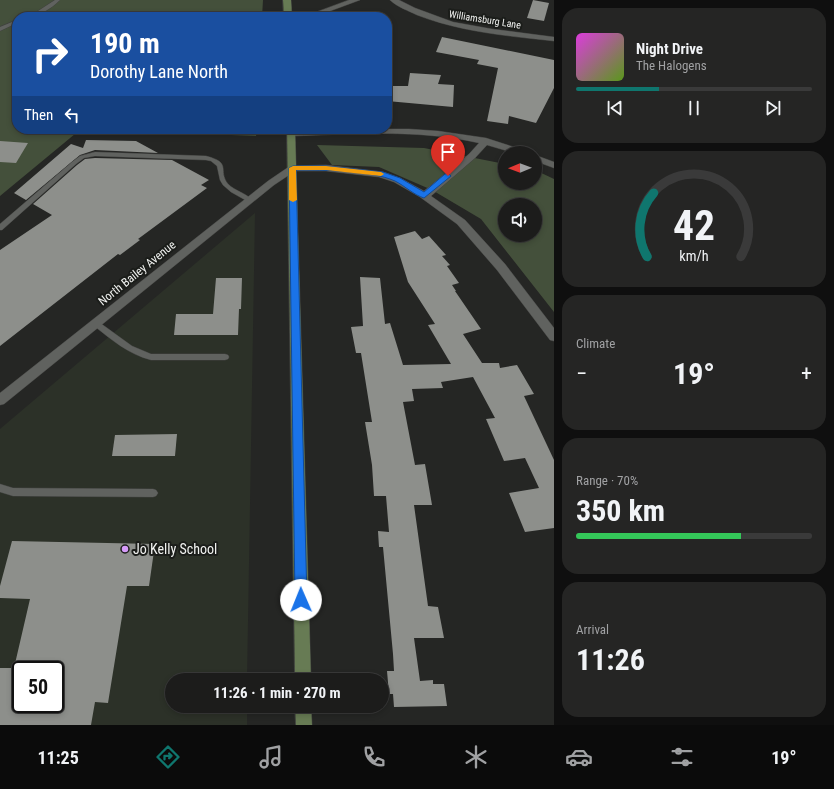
<!DOCTYPE html>
<html lang="en">
<head>
<meta charset="utf-8">
<style>
  body { margin:0; font-family:"Roboto Condensed",sans-serif; background:#252524; color:#f1f3f6; height:100vh; display:flex; flex-direction:column; font-size:15px; white-space:nowrap }
  * { box-sizing:border-box; margin:0 }
  p { font-size:13px; color:#a0a1a3 }
  .icon { flex:none; width:22px; height:22px; fill:none; stroke:currentColor; stroke-width:2; stroke-linecap:round; stroke-linejoin:round }
  .map { position:relative; flex:1; overflow:hidden }
  .details { display:flex; flex-direction:column; gap:8px; padding:8px; background:#0f0f0f; width:280px }
  .details>* { flex:none }
  .banner { position:absolute; left:12px; top:12px; width:380px; height:122px; border-radius:16px; box-shadow:0 2px 6px #0003,0 0 0 1px #3a3a3a; background:#1a4fa0; color:#fff; overflow:hidden }
  .needle { width:26px; rotate:269deg }
  .fabs { position:absolute; left:498px; top:146px; display:grid; gap:8px }
  .fabs a { display:grid; place-items:center; width:44px; height:44px; border-radius:50%; background:#1c1c1b; box-shadow:0 2px 6px #0003,0 0 0 1px #3a3a3a; font-size:20px }
  .speed { position:absolute; left:12px; top:661px; display:flex; gap:8px; font-size:20px; font-weight:700; text-align:center }
  .speed>* { display:grid; place-content:center; width:52px; height:52px; border-radius:50%; background:#1c1c1b; box-shadow:0 2px 6px #0003,0 0 0 1px #3a3a3a; line-height:1 }
  .speed .limit { border:2px solid #111; border-radius:6px; background:#fff; color:#111 }
  .pin { position:absolute; display:grid; place-items:center; width:34px; height:34px; color:#fff; margin:-41px -17px; border-radius:50% 50% 50% 0; rotate:-45deg; box-shadow:0 0 4px #0007 }
  .pin .icon { rotate:45deg }
  .me { position:absolute; width:44px; margin:-22px; rotate:359deg; stroke-linejoin:round; filter:drop-shadow(0 0 3px #0008) }
  .turn { display:flex; align-items:center; gap:14px; height:84px; padding:0 12px; font-size:18px }
  .turn .icon { width:52px; height:52px; stroke-width:2.5 }
  .turn b { display:block; font-size:28px; line-height:34px }
  .then { display:flex; align-items:center; height:38px; padding:0 12px; background:#0003; gap:8px; font-size:15px }
  .big { font-size:30px; font-weight:700; line-height:1.1 }
  .details .tile { flex:1; display:flex; flex-direction:column; justify-content:center; gap:6px; min-width:0; padding:0 14px; border-radius:16px; background:#252524 }
  .details .dial { align-items:center; gap:0 }
  .dial svg { height:104px; overflow:visible; fill:none; stroke:#3a3a3a; stroke-width:7; stroke-linecap:round; text-anchor:middle }
  .dial text { fill:#f1f3f6; stroke:none }
  .song { display:flex; align-items:center; gap:12px }
  .cover { width:48px; height:48px; border-radius:6px; background:linear-gradient(135deg,hsl(300 70% 55%),hsl(90 70% 35%)) }
  .played { height:4px; border-radius:2px; background:linear-gradient(90deg,#0f766e 35%,#3a3a3a 35%) }
  .keys { display:flex; justify-content:space-around; direction:ltr }
  .heat { display:flex; justify-content:space-between; align-items:center; font-size:22px; direction:ltr }
  .charge { height:6px; border-radius:3px; background:linear-gradient(90deg,#34c759 70%,#3a3a3a 0) }
  .trip { position:absolute; left:165px; top:673px; width:224px; height:40px; border-radius:20px; background:#1c1c1b; box-shadow:0 2px 6px #0003,0 0 0 1px #3a3a3a; font-weight:700; line-height:40px; text-align:center }
  .tab-bar { display:flex; height:64px; justify-content:space-around; align-items:center; background:#0b0b0b; color:#a0a1a3 }
  .tab-bar .icon { width:28px; height:28px }
  .tab-bar .on { color:#0f766e }
  .tab-bar b { font-size:18px; color:#f1f3f6 }
  main { display:flex; flex:1; min-height:0 }
  .map>svg:first-child { display:block }
  .built { fill:#2c3128; fill-rule:evenodd }
  .green { fill:#44503b; fill-rule:evenodd }
  .building { fill:#8d8f8b; fill-rule:evenodd }
  .lines { fill:none; stroke-linecap:round; stroke-linejoin:round }
  .service-casing { stroke:#40413f; stroke-width:1 }
  .minor-casing { stroke:#40413f; stroke-width:1 }
  .tertiary-casing { stroke:#40413f; stroke-width:1 }
  .secondary-casing { stroke:#40413f; stroke-width:1 }
  .service { fill:#60625f; fill-rule:evenodd }
  .minor { fill:#60625f; fill-rule:evenodd }
  .tertiary { fill:#60625f; fill-rule:evenodd }
  .secondary { fill:#677b54; fill-rule:evenodd }
  .route { fill:#1a73e8; stroke:#114b97 }
  .slow { fill:#f59e0b }
  .poi-dot { fill:#d69bf9; stroke:#1b1d1a; stroke-width:1.5 }
  .labels { text-anchor:middle; stroke-width:4; stroke-linejoin:round; paint-order:stroke }
  .far-street-label { font-size:10px; fill:#f1f2f0; stroke:#1b1d1a }
  .street-label { font-size:12px; fill:#f1f2f0; stroke:#1b1d1a }
  .near-poi-label { font-size:14px; fill:#f1f2f0; stroke:#1b1d1a; text-anchor:start }
</style>
</head>
<body>
<main>
<div class="map">
<svg width="554" height="725" viewBox="0 0 554 725">
  <rect width="100%" height="100%" fill="#252624"/>
  <path class="built" d="M255,213L247,680H172V706H247V725H0V429ZM21,670H55V704H21Z"/>
  <g class="green">
    <path d="M0,0H263L262,17H17V129H257L256,136L81,129L0,196Z"/>
    <path d="M317,145L424,148L505,164V183H535V170L554,179V312L481,219L432,190L379,167L332,165ZM505,205H535V235H505Z"/>
  </g>
  <g class="building">
    <path d="M533,0L549,3L544,21L527,18Z"/>
    <path d="M442,37L554,60V88L536,123L509,116L508,124L487,121L498,68L477,64L479,60L436,52Z"/>
    <path d="M410,73L441,75L438,84L454,85L453,107L387,101V86H408Z"/>
    <path d="M86,140L136,141L158,153L95,150L80,155L26,200L14,193L71,144L83,148Z"/>
    <path d="M0,141L28,143L16,163L0,162Z"/>
    <path d="M95,158L172,160L209,180L201,185L207,188L138,239L140,240L120,255L118,254L0,346V250L52,215L33,204L77,165L85,159Z"/>
    <path d="M415,231L422,239L429,236L446,255L442,256L450,265L447,266L459,283L452,285L456,291H455L481,329L463,334L482,363H499L500,368L517,365L534,394L524,396L554,460V528L525,532L509,493L539,488L525,458L504,461L486,419L495,418L473,377L441,382L443,388L412,389L414,401L403,402L415,465L425,464L432,505H414L428,606L438,607L444,638H414L420,681L433,680V684H444L447,706L394,707L393,694H389L387,671H394L393,654L383,547H379L378,531L389,532L386,496H374L372,465L365,422H372L361,353H356L351,327L363,326L360,277L380,278L385,324L390,323L403,365L451,364L428,325L435,324L408,282L394,237Z"/>
    <path d="M216,278H242L241,309H239L238,335H174L176,314H213Z"/>
    <path d="M177,434L175,456H112L115,435Z"/>
    <path d="M12,541L155,544L149,586H127L108,703L95,702L91,725H0V668H14L30,599L0,598V586ZM21,670H55V704H21Z"/>
  </g>
  <g class="lines">
    <g class="service-casing">
      <g id="service">
        <path d="M55,0H60C51,9 38,17 25,17L38,11Z"/>
        <path d="M17,20V23L0,31V27Z"/>
        <path d="M95,152L206,156C233,163 217,170 228,184C235,191 246,193 252,200L249,202L247,201L231,192L223,185L220,180L217,166L211,161L206,160L95,156L84,158L76,164L2,230H0V224L72,162L80,156Z"/>
        <path d="M96,320L132,346L151,354H225L228,355L229,357L228,359L225,360H151C128,354 112,340 93,325L92,323L93,321Z"/>
        <path d="M0,484L13,488L153,489L156,490L158,493L156,496L153,497L13,496L0,492Z"/>
      </g>
    </g>
    <g class="minor-casing">
      <g id="minor">
        <path d="M390,0H399L415,8L453,22L492,29L554,37V41C508,36 461,32 417,15C409,11 397,7 390,0Z"/>
        <path d="M349,129H409L438,131L486,138L526,151L528,153H514L487,145L475,158L431,196L465,220L505,264L554,328V341L550,340L497,270L457,224L420,197L394,182L379,177L326,171H295L274,185L4,404L0,405V393L268,181L290,166L326,165L383,172L400,178L424,191L469,154L479,143C418,129 354,134 292,136L288,133L292,130Z"/>
        <path d="M535,155L554,162V168L535,161Z"/>
      </g>
    </g>
    <g class="tertiary-casing">
      <path id="tertiary" d="M349,0H360L314,17H303Z"/>
    </g>
    <g class="secondary-casing">
      <g id="secondary">
        <path d="M283,0H291L292,17H284Z"/>
        <path d="M287,129H295L311,680H295Z"/>
        <path d="M295,706H311L312,725H296Z"/>
      </g>
    </g>
    <use href="#service" class="service"/>
    <use href="#minor" class="minor"/>
    <use href="#tertiary" class="tertiary"/>
    <use href="#secondary" class="secondary"/>
  </g>
  <path class="route" d="M326,166L383,172L400,178L424,192L445,174L448,173L451,176L424,198C414,195 405,186 395,181C370,170 323,170 296,170L307,600L305,604L301,606L297,604L295,600L289,168L293,166Z"/>
  <path class="slow" d="M293,166H326L381,172L384,174L381,176L326,170H296L297,200L293,202L289,200V168Z"/>
  <circle class="poi-dot" cx="125" cy="549" r="4"/>
  <g class="labels">
    <g class="far-street-label">
      <text transform="translate(485 19) rotate(9)" y="4">Williamsburg Lane</text>
    </g>
    <g class="street-label">
      <text transform="translate(137 273) rotate(-39)" y="4">North Bailey Avenue</text>
    </g>
    <g class="near-poi-label">
      <text x="133" y="554">Jo Kelly School</text>
    </g>
  </g>
</svg>
<div class="fabs">
<a><svg class="needle" viewBox="-14 -14 28 28"><path d="M0-13l5 13h-10z" fill="#e53935"/><path d="M0 13l5-13h-10z" fill="#a0a1a3"/></svg></a>
<a><svg class="icon" aria-label="sound" viewBox="0 0 24 24"><path d="M4 9h4l5-4v14l-5-4H4zM17 9q2 3 0 6"/></svg></a>
</div>
<div class="speed"><div class="limit">50</div></div>
<div class="pin" style="left:448px;top:176px;background:#d93025"><svg class="icon" aria-label="arrive" viewBox="0 0 24 24"><path d="M6 21V4h12l-3 4 3 4H6"/></svg></div>
<svg class="me" style="left:301px;top:600px" viewBox="-20 -20 40 40"><circle r="19" fill="#fff"/><path d="M0-13L10 11 0 6-10 11z" fill="#1a73e8"/></svg>
<div class="trip">11:26 · 1 min · 270 m</div>
<div class="banner">
<div class="turn"><svg class="icon" aria-label="right" viewBox="0 0 24 24"><path d="M7 20v-9h11M14 6l5 5-5 5"/></svg><div><b>190 m</b>Dorothy Lane North</div></div>
<div class="then">Then<svg class="icon" aria-label="left" viewBox="0 0 24 24"><path d="M17 20v-9H6M10 6l-5 5 5 5"/></svg></div>
</div>
</div>
<section class="details">
<div class="tile">
<div class="song"><i class="cover"></i><div><b>Night Drive</b><p>The Halogens</p></div></div>
<div class="played"></div>
<div class="keys"><svg class="icon" aria-label="previous" viewBox="0 0 24 24"><path d="M18 5L8 12l10 7zM5 5v14"/></svg><svg class="icon" aria-label="pause" viewBox="0 0 24 24"><path d="M8 5v14M16 5v14"/></svg><svg class="icon" aria-label="next" viewBox="0 0 24 24"><path d="M6 5l10 7-10 7zM19 5v14"/></svg></div>
</div>
<div class="tile dial"><svg viewBox="0 0 100 80">
<path d="M14 69A42 42 0 1 1 86 69"/>
<path d="M14 69A42 42 0 0 1 19 20" stroke="#0f766e"/>
<text x="50" y="56" font-size="32" font-weight="700">42</text>
<text x="50" y="72" font-size="11">km/h</text>
</svg></div>
<div class="tile"><p>Climate</p>
<div class="heat"><a>−</a><b class="big">19°</b><a>+</a></div>
</div>
<div class="tile"><p>Range · 70%</p><b class="big">350 km</b><div class="charge"></div></div>
<div class="tile"><p>Arrival</p><b class="big">11:26</b></div>
</section>
</main>
<nav class="tab-bar">
<b>11:25</b>
<svg class="icon on" aria-label="directions" viewBox="0 0 24 24"><path d="M12 3l9 9-9 9-9-9zM9 14v-3h6M13 9l2 2-2 2"/></svg>
<svg class="icon" aria-label="music" viewBox="0 0 24 24"><path d="M9 18V5l10-2v13"/><circle cx="6" cy="18" r="3"/><circle cx="16" cy="16" r="3"/></svg>
<svg class="icon" aria-label="phone" viewBox="0 0 24 24"><path d="M5 4h4l2 5-3 2q2 4 5 5l2-3 5 2v4C11 20 4 13 5 4z"/></svg>
<svg class="icon" aria-label="climate" viewBox="0 0 24 24"><path d="M12 3v18M4 7l16 10M4 17L20 7"/></svg>
<svg class="icon" aria-label="car" viewBox="0 0 24 24"><path d="M5 17H2v-5l4-1 3-4h7l3 4 3 1v5h-3M9 17h6M6 11h13"/><circle cx="7" cy="17" r="2"/><circle cx="17" cy="17" r="2"/></svg>
<svg class="icon" aria-label="filters" viewBox="0 0 24 24"><path d="M4 7h16M4 17h16"/><circle cx="9" cy="7" r="2"/><circle cx="15" cy="17" r="2"/></svg>
<b>19°</b>
</nav>
</body>
</html>
